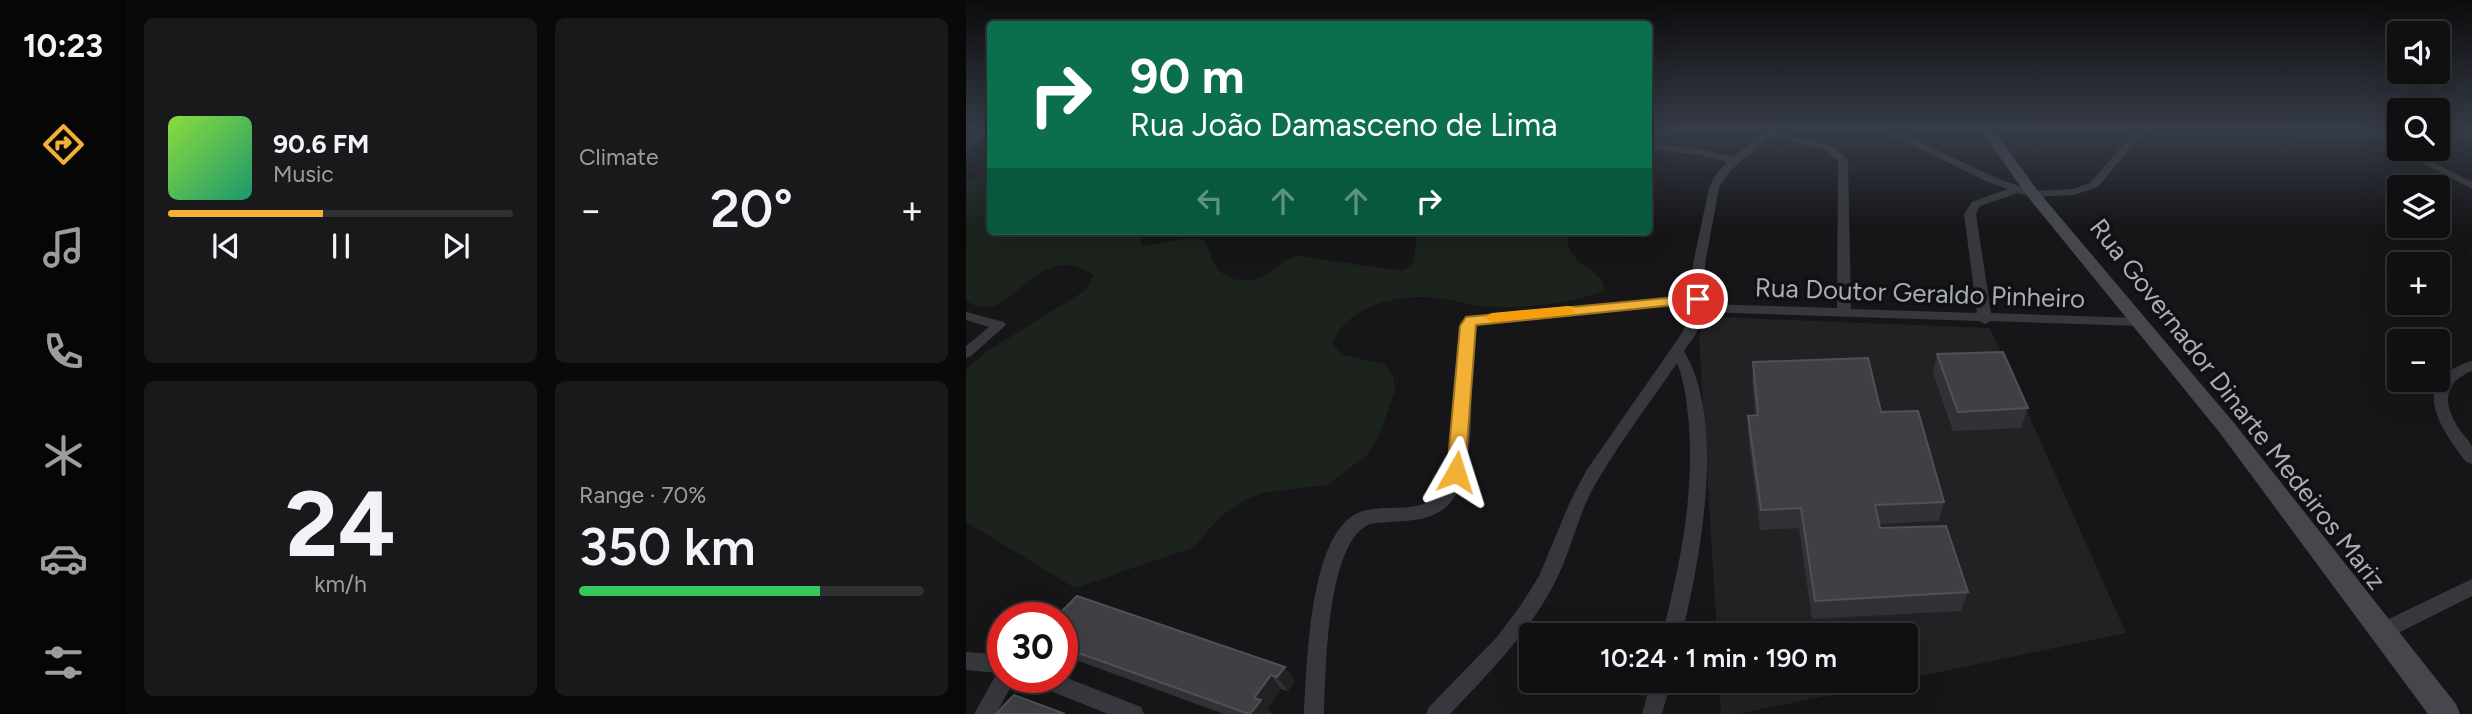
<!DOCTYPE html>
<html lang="en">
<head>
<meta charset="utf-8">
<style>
  body { margin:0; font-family:Figtree,sans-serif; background:#19191b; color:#f1f3f6; height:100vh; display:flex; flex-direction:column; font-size:26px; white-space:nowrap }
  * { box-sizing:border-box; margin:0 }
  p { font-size:23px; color:#9c9d9f }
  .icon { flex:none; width:38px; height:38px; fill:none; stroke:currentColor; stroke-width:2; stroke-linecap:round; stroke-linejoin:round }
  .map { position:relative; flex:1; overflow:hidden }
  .sheet { display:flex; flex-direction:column; gap:18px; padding:18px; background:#09090a; width:840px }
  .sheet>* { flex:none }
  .hud { position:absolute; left:21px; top:21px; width:665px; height:214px; border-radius:7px; box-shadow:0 7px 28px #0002,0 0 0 2px #303032; background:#0b6e4f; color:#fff; overflow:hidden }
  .buttons { position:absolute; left:1421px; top:21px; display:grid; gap:14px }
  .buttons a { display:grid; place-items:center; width:63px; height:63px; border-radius:7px; background:#101012; box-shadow:0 7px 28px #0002,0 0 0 2px #303032; font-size:35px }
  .speed { position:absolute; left:21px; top:602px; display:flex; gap:14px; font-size:35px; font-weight:700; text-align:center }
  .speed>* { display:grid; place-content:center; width:91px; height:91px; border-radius:50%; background:#101012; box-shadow:0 7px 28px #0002,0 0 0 2px #303032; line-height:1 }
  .speed .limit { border:10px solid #d22; background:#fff; color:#111 }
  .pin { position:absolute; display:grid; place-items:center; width:60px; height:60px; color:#fff; margin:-30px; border:4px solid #fff; border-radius:50%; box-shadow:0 2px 7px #0007 }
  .me { position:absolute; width:77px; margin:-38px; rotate:6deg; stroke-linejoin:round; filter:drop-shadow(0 0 5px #0008) }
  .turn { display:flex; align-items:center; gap:24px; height:147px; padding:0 28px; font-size:32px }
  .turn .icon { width:91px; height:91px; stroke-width:2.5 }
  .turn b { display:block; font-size:49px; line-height:60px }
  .lanes { display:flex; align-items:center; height:66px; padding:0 28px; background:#0003; justify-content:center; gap:35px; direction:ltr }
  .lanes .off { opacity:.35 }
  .big { font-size:52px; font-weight:600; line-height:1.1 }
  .sheet .widget { flex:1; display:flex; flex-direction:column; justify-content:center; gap:10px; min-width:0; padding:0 24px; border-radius:10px; background:#19191b }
  .sheet .dial { align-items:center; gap:0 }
  .dial b { font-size:91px; line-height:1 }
  .song { display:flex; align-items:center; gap:21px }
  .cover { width:84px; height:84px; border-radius:10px; background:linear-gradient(135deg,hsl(90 70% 55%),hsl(160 70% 35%)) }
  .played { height:7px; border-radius:4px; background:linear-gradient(90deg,#f2b134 45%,#303032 45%) }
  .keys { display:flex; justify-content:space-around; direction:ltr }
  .heat { display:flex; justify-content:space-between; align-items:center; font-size:38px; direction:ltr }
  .charge { height:10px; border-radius:5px; background:linear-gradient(90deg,#34c759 70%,#303032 0) }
  .sheet .tiles { flex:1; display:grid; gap:18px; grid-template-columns:repeat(2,1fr) }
  .trip { position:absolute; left:553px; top:623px; width:399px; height:70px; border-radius:7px; background:#101012; box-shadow:0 7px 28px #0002,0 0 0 2px #303032; font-weight:600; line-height:70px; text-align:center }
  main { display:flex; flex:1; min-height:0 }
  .tabs { display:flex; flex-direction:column; width:126px; justify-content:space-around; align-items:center; background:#060607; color:#9c9d9f }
  .tabs .icon { width:49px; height:49px }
  .tabs .current { color:#f2b134 }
  .tabs b { font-size:32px; color:#f1f3f6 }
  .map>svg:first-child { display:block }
  .built { fill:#222225 }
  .green { fill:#1c231d }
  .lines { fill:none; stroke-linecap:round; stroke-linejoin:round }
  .minor { fill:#37383d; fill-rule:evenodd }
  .secondary { fill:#45474d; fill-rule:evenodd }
  .wall { fill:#323236 }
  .shaded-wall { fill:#212124 }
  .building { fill:#3f3f44; stroke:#4f5156; stroke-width:2 }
  .route { fill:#f2b134; stroke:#9d7322; stroke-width:2 }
  .slow { fill:#f59e0b }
  .labels { text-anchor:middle; stroke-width:7; stroke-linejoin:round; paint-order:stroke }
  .street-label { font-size:26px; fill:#a8adb8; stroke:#111113 }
</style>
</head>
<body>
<main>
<nav class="tabs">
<b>10:23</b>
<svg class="icon current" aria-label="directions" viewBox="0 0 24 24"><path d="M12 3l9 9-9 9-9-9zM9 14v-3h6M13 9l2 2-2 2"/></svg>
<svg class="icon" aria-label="music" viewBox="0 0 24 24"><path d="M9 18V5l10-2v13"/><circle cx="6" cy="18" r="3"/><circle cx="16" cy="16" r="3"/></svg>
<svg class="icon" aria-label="phone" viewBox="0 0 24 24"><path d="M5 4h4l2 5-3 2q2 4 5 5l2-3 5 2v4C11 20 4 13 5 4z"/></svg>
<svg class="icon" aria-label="climate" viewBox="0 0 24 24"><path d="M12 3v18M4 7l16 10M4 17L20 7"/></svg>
<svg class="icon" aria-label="car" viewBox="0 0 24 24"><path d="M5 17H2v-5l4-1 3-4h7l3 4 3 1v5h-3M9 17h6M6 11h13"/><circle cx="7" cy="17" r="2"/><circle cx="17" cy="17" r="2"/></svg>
<svg class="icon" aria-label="filters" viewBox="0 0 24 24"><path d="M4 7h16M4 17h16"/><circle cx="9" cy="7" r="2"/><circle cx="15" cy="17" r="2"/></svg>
</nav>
<section class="sheet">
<div class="tiles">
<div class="widget">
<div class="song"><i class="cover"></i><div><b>90.6 FM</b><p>Music</p></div></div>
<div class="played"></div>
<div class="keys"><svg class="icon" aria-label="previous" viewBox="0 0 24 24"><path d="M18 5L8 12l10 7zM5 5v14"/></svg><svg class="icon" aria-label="pause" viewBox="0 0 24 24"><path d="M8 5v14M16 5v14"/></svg><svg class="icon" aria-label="next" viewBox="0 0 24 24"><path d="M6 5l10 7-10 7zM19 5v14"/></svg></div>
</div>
<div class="widget"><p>Climate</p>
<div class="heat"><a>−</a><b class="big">20°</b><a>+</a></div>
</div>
<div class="widget dial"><b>24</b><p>km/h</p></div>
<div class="widget"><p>Range · 70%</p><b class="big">350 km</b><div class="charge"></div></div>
</div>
</section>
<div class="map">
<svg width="1506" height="714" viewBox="0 0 1506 714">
  <rect width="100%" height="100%" fill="#161618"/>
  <g class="built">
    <path d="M1196,129H1394L1411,139L1343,142L1334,136H1191Z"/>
    <path d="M751,317L1024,328L1160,633L940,679V635H751L733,336L739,319Z"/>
    <path d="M753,681H931L772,714H755Z"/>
  </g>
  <path class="green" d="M24,168V231H183L175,237V244C195,248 221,232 239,241C243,249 244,254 247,261C257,284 286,285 304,272C315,265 318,259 332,256L437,271L447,263L452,231H602C602,236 601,244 603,248C610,267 640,273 638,290C613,303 557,308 528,307C509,307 489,300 470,298C432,293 381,306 366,344L377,355L418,364L427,375L429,391L411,440L401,455L361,485L295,493L276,502L254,517L228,547L109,588L0,522V370L20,352L120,290L128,275C72,240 52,312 15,307C11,307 4,303 0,301V183Z"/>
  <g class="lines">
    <g class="minor">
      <path d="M805,129H814L812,132L866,146L882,160L885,309L1011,313L998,214L1006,202L1042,189L1022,182L917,131L916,129H927L1030,178L1068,191L1107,189L1124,183L1171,129H1180L1132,187L1108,195L1067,197L1052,193L1014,206L1010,214L1025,313L1173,318L1180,322L1173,326L1025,321L1019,324L1013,321L738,312L730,334L718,351C761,423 734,558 716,635H696C714,566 728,498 723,426C721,404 719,383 711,363C685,401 657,438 633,478C612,511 606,551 587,586C561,635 522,674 484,714H460L463,707L530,638L555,605L573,576L604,502L620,471L716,333L727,304L509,326C498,372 521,485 473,512C453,524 427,520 404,524C360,541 360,672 358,714H338C341,665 343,547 385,517C413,497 459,522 477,487C494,454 491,397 493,360C494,346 492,332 499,319L727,296V264L743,188L750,174L761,162L734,155L682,149V143L735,149L766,157ZM806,136L858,150L872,161L871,308L739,304V264L753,188C765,165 787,152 806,136Z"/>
      <path d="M1392,129H1403L1433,144V149H1442L1506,182V189Z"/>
      <path d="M1472,129L1506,135V141L1472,135Z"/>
      <path d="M24,130V136L0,147V140Z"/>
      <path d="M0,312L38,322L40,325L5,356L0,358V346L23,327L0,320Z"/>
      <path d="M1506,361V371C1476,383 1477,404 1493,429C1497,435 1504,441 1506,447C1506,452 1506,459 1506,464L1500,462C1472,425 1442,380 1506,361Z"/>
      <path d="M1506,579V596L1422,638L1415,641L1408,638L1405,632L1408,626Z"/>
      <path d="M0,652L37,655V677H50L30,714H8L31,673L0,670Z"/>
      <path d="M96,676L175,707L178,714H142L67,684L64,677Z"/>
      <path d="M685,681H705L696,714H676Z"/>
    </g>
    <path class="secondary" d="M1014,129H1027L1072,191L1268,423L1490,704L1494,714H1462L1254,433L1062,197Z"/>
  </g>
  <g class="wall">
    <path d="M971,354L1062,408L1055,428L987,431L967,373Z"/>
    <path d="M787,362L915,412L978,502L973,521L913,524L914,528L1002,592L995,611L846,619L833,528L794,530L782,435V416L789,415L786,381Z"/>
    <path d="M96,618L319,667L329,681L322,691L315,689L301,708L305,714H258L96,655Z"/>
  </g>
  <g class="shaded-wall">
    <path d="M319,667L329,681L322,691L311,677Z"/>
    <path d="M305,675L315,689L301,708L306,713L284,714L288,698Z"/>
  </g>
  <g class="building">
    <path d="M1037,352L1062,408L992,412L971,354Z"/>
    <path d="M902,358L915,412L952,411L978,502L909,505L914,528L980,526L1002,592L849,601L835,508L795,510L782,416L792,415L787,362Z"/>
    <path d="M111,596L319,667L311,677L305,675L288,698L295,700L284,714H283L96,647V618H89Z"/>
    <path d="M48,695L99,714H30Z"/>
  </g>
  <linearGradient id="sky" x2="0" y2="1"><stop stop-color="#0c0c0d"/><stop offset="0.57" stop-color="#363c48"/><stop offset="1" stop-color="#363c48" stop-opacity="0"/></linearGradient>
  <rect width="1506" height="228" fill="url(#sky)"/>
  <path class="route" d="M732,295L737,296V302L510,325L499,472L497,477H484L481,472L494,326L500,317Z"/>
  <path class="slow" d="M602,306L608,307V314L526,322L519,317L526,313Z"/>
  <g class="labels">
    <g class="street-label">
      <text transform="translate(954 293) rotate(2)" y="9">Rua Doutor Geraldo Pinheiro</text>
      <text transform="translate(1272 404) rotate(52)" y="9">Rua Governador Dinarte Medeiros Mariz</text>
    </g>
  </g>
</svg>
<div class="buttons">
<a><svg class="icon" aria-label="sound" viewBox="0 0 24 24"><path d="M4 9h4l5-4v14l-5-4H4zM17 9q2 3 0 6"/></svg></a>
<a><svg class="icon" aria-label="search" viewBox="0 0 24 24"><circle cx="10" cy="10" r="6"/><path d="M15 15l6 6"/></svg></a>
<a><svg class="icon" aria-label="layers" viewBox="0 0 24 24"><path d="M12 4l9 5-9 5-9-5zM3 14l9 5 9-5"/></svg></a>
<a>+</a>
<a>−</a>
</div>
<div class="speed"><div class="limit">30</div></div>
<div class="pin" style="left:732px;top:299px;background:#d93025"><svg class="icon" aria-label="arrive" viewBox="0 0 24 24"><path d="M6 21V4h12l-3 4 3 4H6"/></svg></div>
<svg class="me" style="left:490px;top:472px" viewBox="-20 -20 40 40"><path d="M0-17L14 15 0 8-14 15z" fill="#f2b134" stroke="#fff" stroke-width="4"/></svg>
<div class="trip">10:24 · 1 min · 190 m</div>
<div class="hud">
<div class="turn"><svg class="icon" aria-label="right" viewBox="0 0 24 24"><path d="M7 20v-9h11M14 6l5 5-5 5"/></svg><div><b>90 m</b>Rua João Damasceno de Lima</div></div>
<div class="lanes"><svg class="icon off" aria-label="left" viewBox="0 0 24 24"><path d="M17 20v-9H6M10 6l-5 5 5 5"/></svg><svg class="icon off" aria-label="ahead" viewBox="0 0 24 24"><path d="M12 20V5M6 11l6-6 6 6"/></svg><svg class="icon off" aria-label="ahead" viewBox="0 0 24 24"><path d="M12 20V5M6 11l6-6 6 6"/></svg><svg class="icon" aria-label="right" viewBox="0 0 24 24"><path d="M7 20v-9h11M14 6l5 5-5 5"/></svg></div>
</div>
</div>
</main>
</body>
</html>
